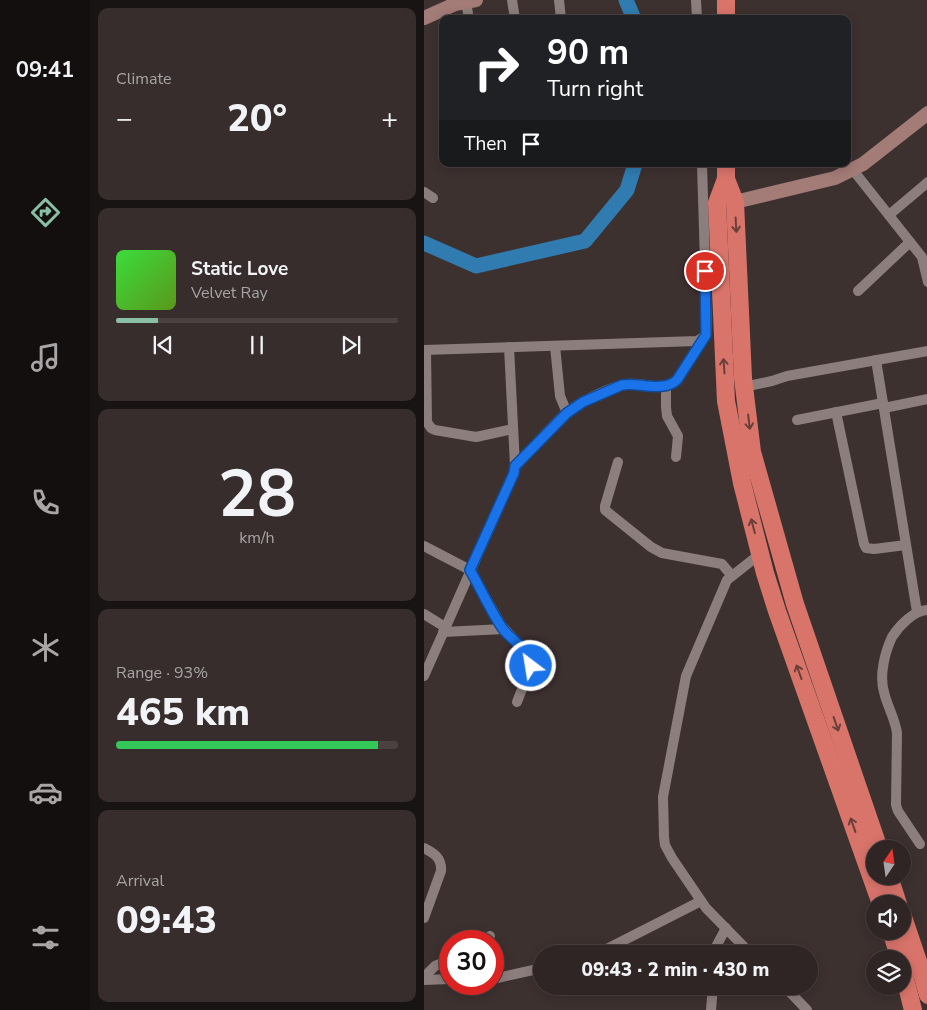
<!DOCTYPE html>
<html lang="en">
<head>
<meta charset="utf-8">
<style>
  body { margin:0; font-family:"Nunito Sans",sans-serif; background:#362d2c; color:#f1f3f6; height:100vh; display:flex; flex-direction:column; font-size:19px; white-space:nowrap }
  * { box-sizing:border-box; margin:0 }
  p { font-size:16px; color:#a7a5a6 }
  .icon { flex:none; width:28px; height:28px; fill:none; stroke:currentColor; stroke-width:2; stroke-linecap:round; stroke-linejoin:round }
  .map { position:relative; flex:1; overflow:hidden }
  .details { display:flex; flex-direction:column; gap:8px; padding:8px; background:#191414; width:334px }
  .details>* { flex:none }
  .top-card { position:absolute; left:15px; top:15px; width:412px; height:152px; border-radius:10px; box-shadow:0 2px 12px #0003,0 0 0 1px #494241; background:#202124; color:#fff; overflow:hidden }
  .needle { width:32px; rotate:13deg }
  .controls { position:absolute; left:442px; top:840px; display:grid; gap:10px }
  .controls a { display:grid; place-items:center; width:45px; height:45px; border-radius:50%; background:#2e2524; box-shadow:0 2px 12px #0003,0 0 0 1px #494241; font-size:25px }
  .speed { position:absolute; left:15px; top:930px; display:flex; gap:10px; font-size:25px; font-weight:700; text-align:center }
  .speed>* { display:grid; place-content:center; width:65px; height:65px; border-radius:50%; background:#2e2524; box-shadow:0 2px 12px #0003,0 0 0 1px #494241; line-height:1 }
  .speed .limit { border:8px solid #d22; background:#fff; color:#111 }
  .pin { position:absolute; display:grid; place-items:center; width:42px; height:42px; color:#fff; margin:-21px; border:2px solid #fff; border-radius:50%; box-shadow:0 1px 5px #0007 }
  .me { position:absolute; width:55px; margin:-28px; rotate:329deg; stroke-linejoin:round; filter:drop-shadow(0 0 4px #0008) }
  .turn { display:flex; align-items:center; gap:18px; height:105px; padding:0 25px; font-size:22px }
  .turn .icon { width:65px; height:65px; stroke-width:2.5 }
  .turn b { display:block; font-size:35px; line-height:42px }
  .then { display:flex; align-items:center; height:48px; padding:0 25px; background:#0003; gap:10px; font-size:19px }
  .big { font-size:38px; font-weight:800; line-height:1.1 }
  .details .widget { flex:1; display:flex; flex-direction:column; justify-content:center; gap:8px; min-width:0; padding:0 18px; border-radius:10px; background:#362d2c }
  .details .dial { align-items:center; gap:0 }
  .dial b { font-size:65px; line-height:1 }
  .song { display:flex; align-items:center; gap:15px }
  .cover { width:60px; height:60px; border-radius:8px; background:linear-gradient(135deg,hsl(120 70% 55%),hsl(90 70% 35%)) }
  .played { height:5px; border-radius:2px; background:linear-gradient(90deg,#8abfa5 15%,#494241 15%) }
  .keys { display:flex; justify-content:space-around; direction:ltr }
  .heat { display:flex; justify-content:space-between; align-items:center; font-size:28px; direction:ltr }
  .charge { height:8px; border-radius:4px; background:linear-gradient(90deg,#34c759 93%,#494241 0) }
  .trip { position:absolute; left:109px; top:945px; width:285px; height:50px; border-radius:25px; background:#2e2524; box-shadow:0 2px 12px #0003,0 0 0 1px #494241; font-weight:800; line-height:50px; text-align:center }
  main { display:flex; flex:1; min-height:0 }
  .dock { display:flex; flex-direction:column; width:90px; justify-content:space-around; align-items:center; background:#120f0e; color:#a7a5a6 }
  .dock .icon { width:35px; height:35px }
  .dock .on { color:#8abfa5 }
  .dock b { font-size:22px; color:#f1f3f6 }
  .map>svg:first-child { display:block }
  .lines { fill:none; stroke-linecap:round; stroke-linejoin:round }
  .river { stroke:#307cb1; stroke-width:15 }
  .street { stroke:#8c7e7c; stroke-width:10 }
  .secondary { stroke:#a37b77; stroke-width:14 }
  .highway { stroke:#d9746b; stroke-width:18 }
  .oneway { stroke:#6a3f3a }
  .route-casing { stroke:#114b97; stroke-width:12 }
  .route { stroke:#1a73e8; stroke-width:9 }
</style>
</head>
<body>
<main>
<nav class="dock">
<b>09:41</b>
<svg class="icon on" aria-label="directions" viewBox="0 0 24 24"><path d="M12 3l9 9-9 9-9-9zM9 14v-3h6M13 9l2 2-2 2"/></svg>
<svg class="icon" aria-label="music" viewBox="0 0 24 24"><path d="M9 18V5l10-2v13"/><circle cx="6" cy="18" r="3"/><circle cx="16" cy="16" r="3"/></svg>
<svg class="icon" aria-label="phone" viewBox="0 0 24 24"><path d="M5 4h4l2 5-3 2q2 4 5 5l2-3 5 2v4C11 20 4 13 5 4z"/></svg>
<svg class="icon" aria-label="climate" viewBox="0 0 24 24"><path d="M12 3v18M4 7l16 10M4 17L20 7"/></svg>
<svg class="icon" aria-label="car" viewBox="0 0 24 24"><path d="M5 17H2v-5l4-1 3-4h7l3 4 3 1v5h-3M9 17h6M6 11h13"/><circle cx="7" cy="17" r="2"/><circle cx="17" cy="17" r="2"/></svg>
<svg class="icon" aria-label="filters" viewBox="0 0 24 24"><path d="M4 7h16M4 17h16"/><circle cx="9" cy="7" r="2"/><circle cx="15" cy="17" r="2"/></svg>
</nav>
<section class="details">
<div class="widget"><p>Climate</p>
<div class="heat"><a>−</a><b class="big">20°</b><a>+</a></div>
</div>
<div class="widget">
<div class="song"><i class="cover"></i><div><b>Static Love</b><p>Velvet Ray</p></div></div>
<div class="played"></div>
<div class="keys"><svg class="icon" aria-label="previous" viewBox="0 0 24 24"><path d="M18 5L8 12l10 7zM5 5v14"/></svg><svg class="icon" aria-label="pause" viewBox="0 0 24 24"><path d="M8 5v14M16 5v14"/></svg><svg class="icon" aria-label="next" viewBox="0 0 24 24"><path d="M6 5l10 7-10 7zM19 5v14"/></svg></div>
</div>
<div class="widget dial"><b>28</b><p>km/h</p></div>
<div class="widget"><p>Range · 93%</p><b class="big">465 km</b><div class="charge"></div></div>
<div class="widget"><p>Arrival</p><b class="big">09:43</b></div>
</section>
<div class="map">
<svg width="504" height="1010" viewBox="0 0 504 1010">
  <rect width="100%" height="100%" fill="#3d3130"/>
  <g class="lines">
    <g class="river">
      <path d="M202,0L210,19"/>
      <path d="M0,243L52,266L161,241L203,190L211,164"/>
    </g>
    <g class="street">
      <path d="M88,0L91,19"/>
      <path d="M135,0L137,19"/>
      <path d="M272,0L273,19"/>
      <path d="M42,2L45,19"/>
      <path d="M429,170L498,257L504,282"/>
      <path d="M0,192L9,198"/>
      <path d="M465,215L504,182"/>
      <path d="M434,291L486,242"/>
      <path d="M131,346L136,396L143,413"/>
      <path d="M0,350L273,341C279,338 281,336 283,329L278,164"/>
      <path d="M2,350L3,422L7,428L11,430L52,437L89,429"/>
      <path d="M452,360L493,612"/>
      <path d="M242,386V407L243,416L254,436L252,457"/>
      <path d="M320,387L348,381L363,376L504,351"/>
      <path d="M460,408L504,399"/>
      <path d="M412,412L440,544L442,548L450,549L482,545"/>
      <path d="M373,420L459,403"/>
      <path d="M194,462L181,506V510L227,547L238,553L298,564L308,576"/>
      <path d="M91,466C108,449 124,430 142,413C153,403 183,389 197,385C215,379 238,394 253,380L278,339"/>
      <path d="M0,546L46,570L77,625L104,655L107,660V666L93,702"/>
      <path d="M0,614L21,627"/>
      <path d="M19,632L80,629"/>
      <path d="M0,676L90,473L91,465L85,347"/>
      <path d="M496,844L474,811L472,805L473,733C471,718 463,706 460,692C455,675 461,652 468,637C475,626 490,610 504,610"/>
      <path d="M0,848C10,853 18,858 17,871L0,918"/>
      <path d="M59,941L66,936"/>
      <path d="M173,954L277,901"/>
      <path d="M288,954L302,928"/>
      <path d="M327,954L282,908L248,858L241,845L240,837L239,797L262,676L303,580L336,554"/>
      <path d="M0,977L11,966L26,960"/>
      <path d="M69,979L118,968"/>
      <path d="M0,980L26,979"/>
      <path d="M360,986L383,1010"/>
      <path d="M287,1010L289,986"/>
    </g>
    <g class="secondary">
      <path d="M0,18L31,4L52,0"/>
      <path d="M311,202L411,178L439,164L504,113"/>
    </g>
    <g class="highway">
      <path d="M302,19V0"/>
      <path d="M302,164V179L293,203L302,401L318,483L341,573L353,611L457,904"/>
      <path d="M302,179L311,202L319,378L328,452L371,604L455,849"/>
      <path d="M465,876L474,904"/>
      <path d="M479,917L498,973L504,995"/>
      <path d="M467,931L476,959"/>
      <path d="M479,971L489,1010"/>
    </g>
  </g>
  <defs><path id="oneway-shaft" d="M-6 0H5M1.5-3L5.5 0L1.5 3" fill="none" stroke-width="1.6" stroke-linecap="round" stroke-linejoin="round" transform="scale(1.25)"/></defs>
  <g class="oneway">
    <use href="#oneway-shaft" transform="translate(312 225) rotate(87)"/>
    <use href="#oneway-shaft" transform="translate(300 366) rotate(-94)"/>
    <use href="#oneway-shaft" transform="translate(325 422) rotate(83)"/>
    <use href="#oneway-shaft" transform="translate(329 526) rotate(-105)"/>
    <use href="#oneway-shaft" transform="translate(375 672) rotate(-110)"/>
    <use href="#oneway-shaft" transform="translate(412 724) rotate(71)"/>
    <use href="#oneway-shaft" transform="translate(429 825) rotate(-109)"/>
  </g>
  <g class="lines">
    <g class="route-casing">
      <path id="route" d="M107,666C107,650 88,641 79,629C67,612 57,589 46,570L90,473L91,466L143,413L159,402L198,385C215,382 239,393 253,380L282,335L281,271"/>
    </g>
    <use href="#route" class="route"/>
  </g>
</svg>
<div class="controls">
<a><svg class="needle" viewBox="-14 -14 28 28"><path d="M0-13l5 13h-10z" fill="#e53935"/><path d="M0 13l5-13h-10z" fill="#a7a5a6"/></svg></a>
<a><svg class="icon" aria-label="sound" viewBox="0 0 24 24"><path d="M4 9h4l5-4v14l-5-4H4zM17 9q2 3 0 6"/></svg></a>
<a><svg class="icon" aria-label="layers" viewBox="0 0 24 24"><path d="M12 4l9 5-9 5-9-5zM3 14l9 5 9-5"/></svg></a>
</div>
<div class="speed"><div class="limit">30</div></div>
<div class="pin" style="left:281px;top:271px;background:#d93025"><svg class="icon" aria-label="arrive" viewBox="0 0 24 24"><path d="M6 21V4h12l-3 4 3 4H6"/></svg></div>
<svg class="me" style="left:107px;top:666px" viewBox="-20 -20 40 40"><circle r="17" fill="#1a73e8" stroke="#fff" stroke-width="3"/><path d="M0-11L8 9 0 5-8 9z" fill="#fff"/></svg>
<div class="trip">09:43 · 2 min · 430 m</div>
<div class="top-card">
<div class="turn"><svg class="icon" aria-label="right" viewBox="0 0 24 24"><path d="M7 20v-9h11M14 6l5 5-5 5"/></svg><div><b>90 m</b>Turn right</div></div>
<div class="then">Then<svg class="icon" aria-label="arrive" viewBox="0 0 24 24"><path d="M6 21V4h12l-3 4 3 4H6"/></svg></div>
</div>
</div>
</main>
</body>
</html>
